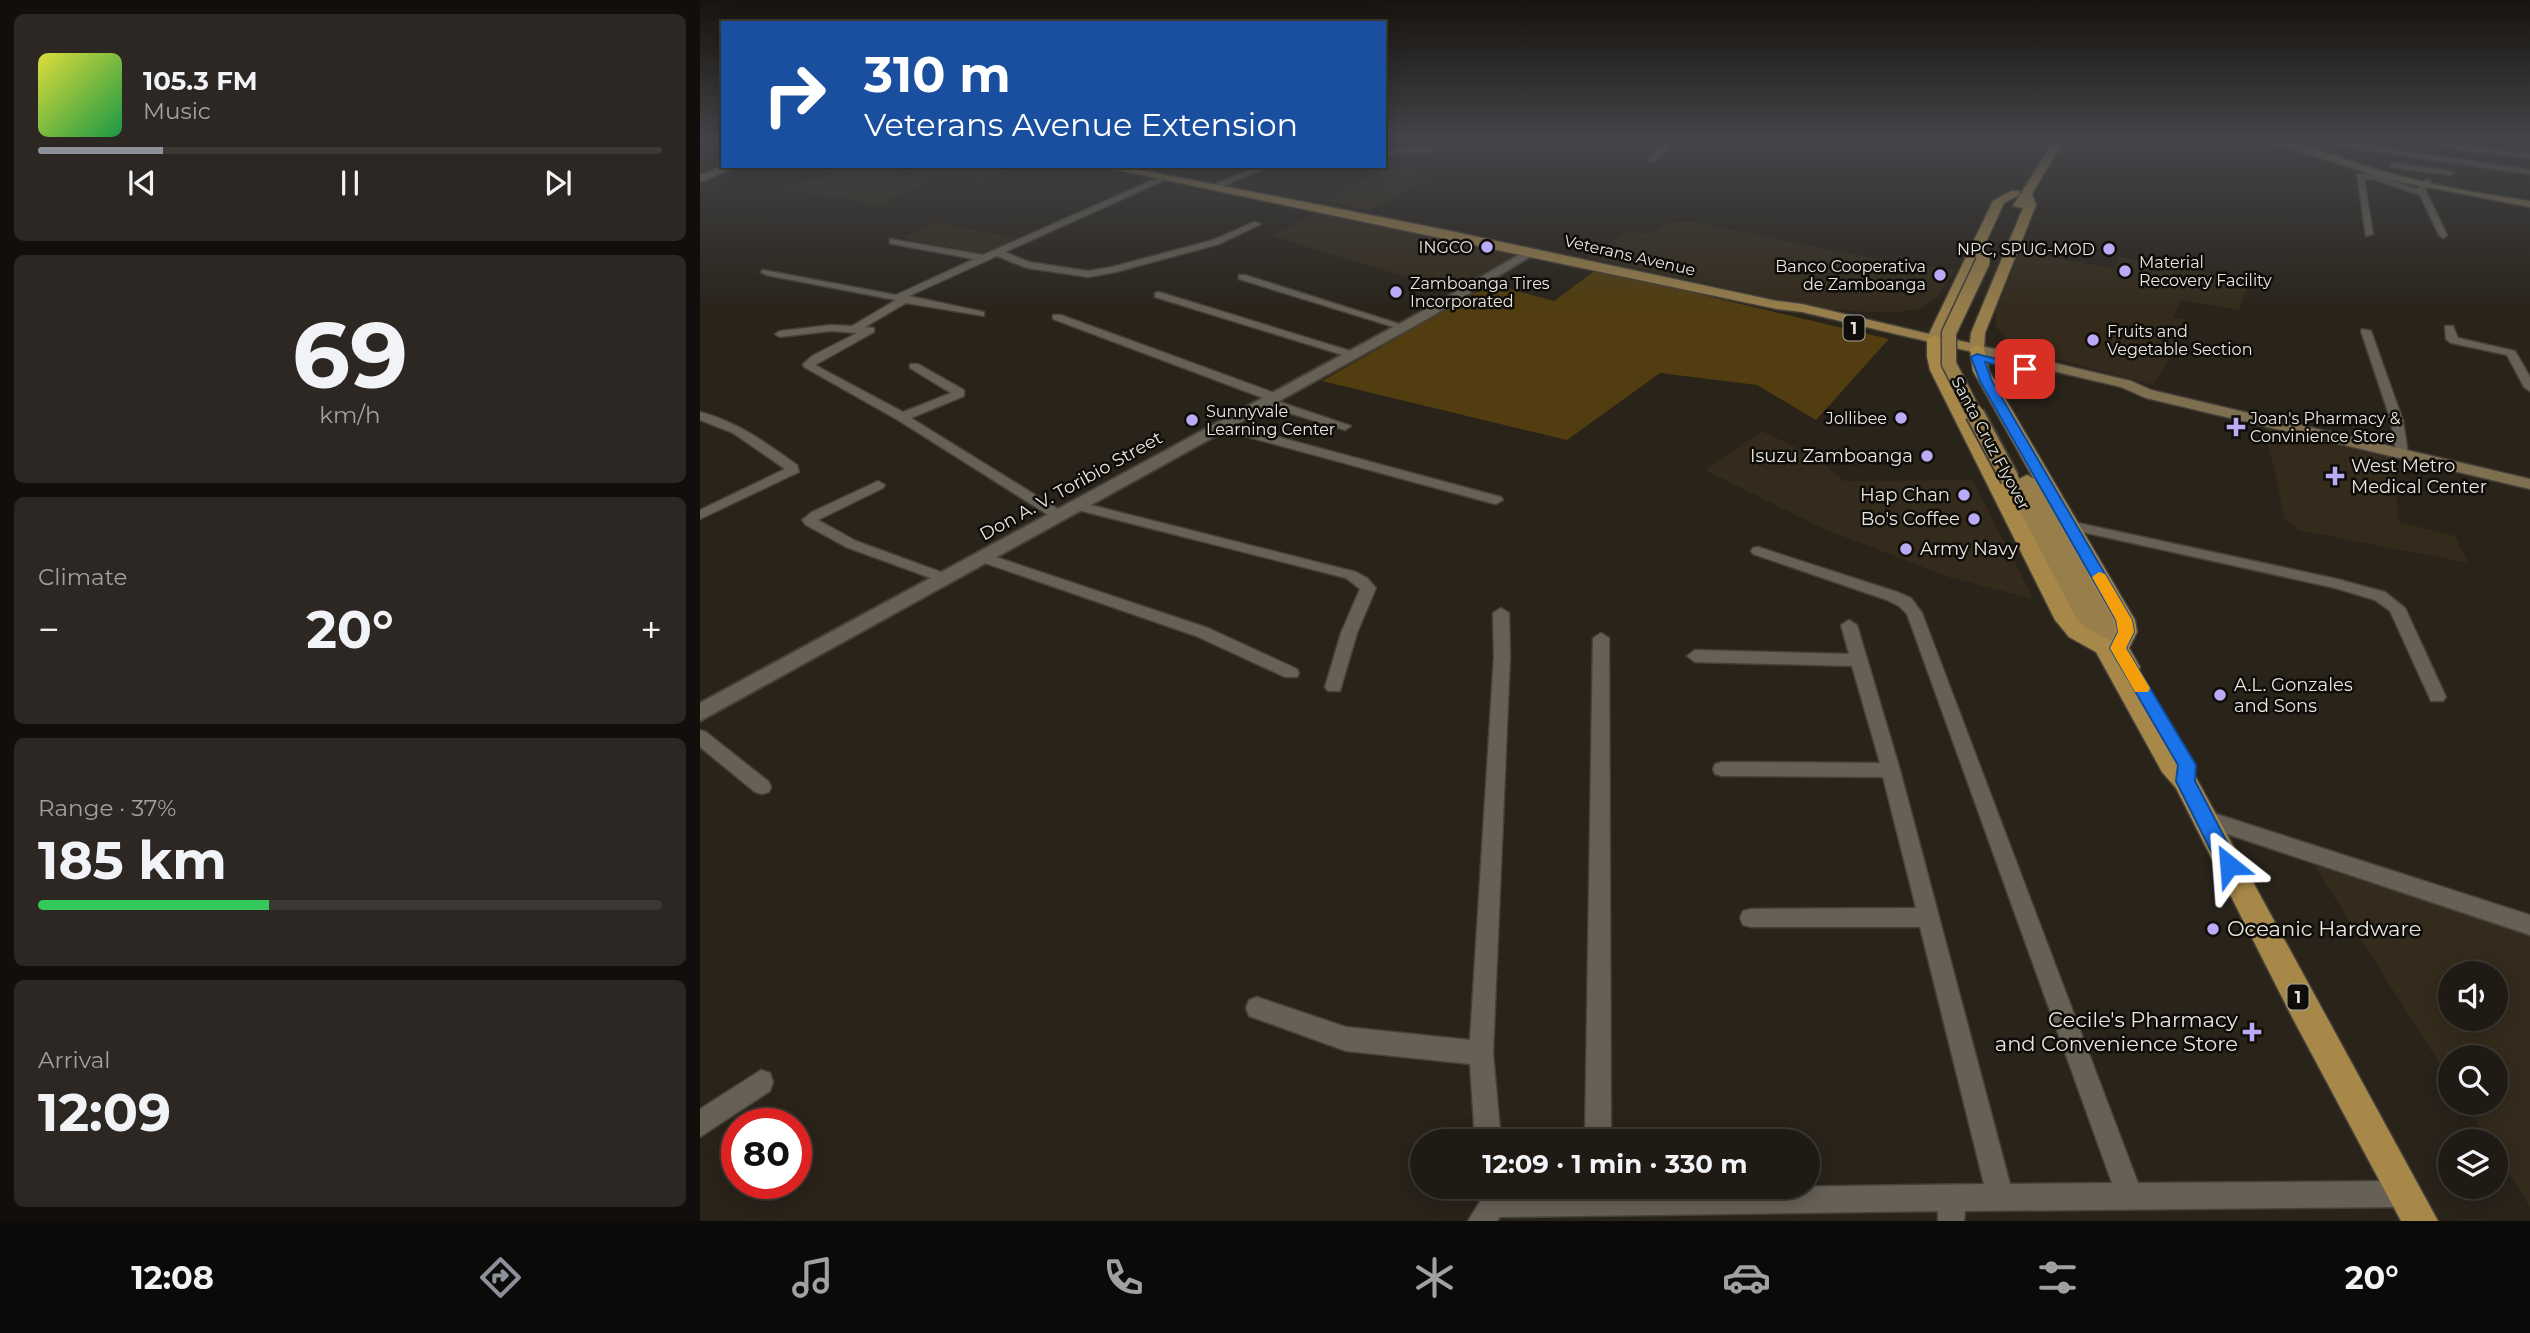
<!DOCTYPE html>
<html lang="en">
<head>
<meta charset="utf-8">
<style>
  body { margin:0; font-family:Montserrat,sans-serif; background:#2c2722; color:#f1f3f6; height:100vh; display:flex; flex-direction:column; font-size:26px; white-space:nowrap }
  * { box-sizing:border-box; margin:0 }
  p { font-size:23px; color:#a1a1a0 }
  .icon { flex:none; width:38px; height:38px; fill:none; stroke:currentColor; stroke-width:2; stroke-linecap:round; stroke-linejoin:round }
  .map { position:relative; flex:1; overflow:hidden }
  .drawer { display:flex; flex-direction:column; gap:14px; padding:14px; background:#110e0b; width:700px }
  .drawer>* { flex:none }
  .hud { position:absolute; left:21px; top:21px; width:665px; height:147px; border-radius:0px; box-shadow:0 4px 18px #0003,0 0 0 2px #3c3834; background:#1a4fa0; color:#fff; overflow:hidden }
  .controls { position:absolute; left:1738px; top:961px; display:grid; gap:14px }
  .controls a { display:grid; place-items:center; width:70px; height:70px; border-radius:50%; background:#1f1a14; box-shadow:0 4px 18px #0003,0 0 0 2px #3c3834; font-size:35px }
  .speed { position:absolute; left:21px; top:1108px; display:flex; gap:14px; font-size:35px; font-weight:700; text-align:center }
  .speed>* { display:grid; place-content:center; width:91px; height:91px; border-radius:50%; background:#1f1a14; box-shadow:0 4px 18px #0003,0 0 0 2px #3c3834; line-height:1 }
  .speed .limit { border:10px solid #d22; background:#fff; color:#111 }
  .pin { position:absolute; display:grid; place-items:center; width:60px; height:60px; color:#fff; margin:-30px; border-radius:14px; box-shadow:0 4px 10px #0006 }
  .me { position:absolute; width:77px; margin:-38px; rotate:332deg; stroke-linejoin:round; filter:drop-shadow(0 0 5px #0008) }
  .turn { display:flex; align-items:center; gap:24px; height:147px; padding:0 28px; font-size:32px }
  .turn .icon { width:91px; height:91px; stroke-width:2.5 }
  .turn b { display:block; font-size:49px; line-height:60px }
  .big { font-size:52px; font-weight:700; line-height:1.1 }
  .drawer .tile { flex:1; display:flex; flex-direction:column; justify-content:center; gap:10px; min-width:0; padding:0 24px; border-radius:10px; background:#2c2722 }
  .drawer .dial { align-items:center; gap:0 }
  .dial b { font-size:91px; line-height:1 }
  .song { display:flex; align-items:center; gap:21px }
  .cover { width:84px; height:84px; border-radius:10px; background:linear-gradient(135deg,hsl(60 70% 55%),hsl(140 70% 35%)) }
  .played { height:7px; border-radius:4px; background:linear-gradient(90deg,#8c9099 20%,#3c3834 20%) }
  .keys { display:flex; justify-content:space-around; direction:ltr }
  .heat { display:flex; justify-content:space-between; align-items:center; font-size:38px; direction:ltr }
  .charge { height:10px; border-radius:5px; background:linear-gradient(90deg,#34c759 37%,#3c3834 0) }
  .trip { position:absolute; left:710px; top:1129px; width:410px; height:70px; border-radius:35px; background:#1f1a14; box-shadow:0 4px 18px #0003,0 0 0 2px #3c3834; font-weight:700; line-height:70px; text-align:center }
  .tabs { display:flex; height:112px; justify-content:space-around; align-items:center; background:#0c0a08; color:#a1a1a0 }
  .tabs .icon { width:49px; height:49px }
  .tabs .on { color:#8c9099 }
  .tabs b { font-size:32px; color:#f1f3f6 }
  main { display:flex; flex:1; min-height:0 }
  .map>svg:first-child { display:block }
  .built { fill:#342b1c; fill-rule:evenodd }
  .green { fill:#513d0f }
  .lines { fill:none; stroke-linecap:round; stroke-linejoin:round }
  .minor-casing { stroke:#454139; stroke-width:3 }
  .tertiary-casing { stroke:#454139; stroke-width:4 }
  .secondary-casing { stroke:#454139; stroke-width:3 }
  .primary-casing { stroke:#454139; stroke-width:3 }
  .trunk-casing { stroke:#454139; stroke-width:3 }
  .minor { fill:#666055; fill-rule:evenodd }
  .tertiary { fill:#666055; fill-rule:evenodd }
  .secondary { fill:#7e6f50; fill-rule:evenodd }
  .primary { fill:#977e4b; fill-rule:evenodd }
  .trunk { fill:#a78848; fill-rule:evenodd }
  .primary-bridge-far1-casing { stroke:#454139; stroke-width:17; stroke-linecap:butt }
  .primary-bridge-casing { stroke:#454139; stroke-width:22; stroke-linecap:butt }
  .primary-bridge-far1 { stroke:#977e4b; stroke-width:14 }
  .primary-bridge { stroke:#977e4b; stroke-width:18 }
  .route { fill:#1a73e8; stroke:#114b97; stroke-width:2 }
  .slow { fill:#f59e0b }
  .poi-dot { fill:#bbaaf6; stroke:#0f0d09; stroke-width:2.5 }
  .labels { text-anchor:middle; stroke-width:5; stroke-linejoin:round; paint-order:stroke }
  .far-poi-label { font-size:16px; fill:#e9e5df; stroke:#0f0d09; text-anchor:start }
  .far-street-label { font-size:16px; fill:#e9e5df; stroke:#0f0d09 }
  .shield { fill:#0f0d09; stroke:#a8a49f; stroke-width:2 }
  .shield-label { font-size:16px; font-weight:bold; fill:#e9e5df }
  .poi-label { font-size:18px; fill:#e9e5df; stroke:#0f0d09; text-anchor:end }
  .street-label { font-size:18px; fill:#e9e5df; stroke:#0f0d09 }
  .near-poi-label { font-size:21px; fill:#e9e5df; stroke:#0f0d09; text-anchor:start }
</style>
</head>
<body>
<main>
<section class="drawer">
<div class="tile">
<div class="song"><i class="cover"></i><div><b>105.3 FM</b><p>Music</p></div></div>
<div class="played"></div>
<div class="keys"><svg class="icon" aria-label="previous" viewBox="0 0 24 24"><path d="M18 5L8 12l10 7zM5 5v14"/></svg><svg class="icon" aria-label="pause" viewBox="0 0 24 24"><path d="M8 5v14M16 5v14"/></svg><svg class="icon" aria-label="next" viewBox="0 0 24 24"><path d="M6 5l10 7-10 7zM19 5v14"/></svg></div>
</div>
<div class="tile dial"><b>69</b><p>km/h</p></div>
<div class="tile"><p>Climate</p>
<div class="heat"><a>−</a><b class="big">20°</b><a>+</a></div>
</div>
<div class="tile"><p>Range · 37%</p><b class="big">185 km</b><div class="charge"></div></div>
<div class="tile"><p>Arrival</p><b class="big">12:09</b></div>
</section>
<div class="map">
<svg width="1830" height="1221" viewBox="0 0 1830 1221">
  <rect width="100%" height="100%" fill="#29231a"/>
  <g class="built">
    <path d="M165,166L197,172L192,175L200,177L234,166H314L282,182L265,176L231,179L181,205L78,188Z"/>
    <path d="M686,167L729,178L670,211L628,200Z"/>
    <path d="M621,211L823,253L756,292L572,236Z"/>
    <path d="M988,221L1170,258L1255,270L1238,296L1221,308L1201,312H1163L1120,308L888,258L925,232L951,234L971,223Z"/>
    <path d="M237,223H238L319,238L283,254L201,238Z"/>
    <path d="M1320,251L1414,269L1419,257L1550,280L1539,310L1480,300L1473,317L1490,321L1454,385L1351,358L1308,341L1300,332L1296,325V311Z"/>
    <path d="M1564,425L1692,455L1699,522L1755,536L1768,563L1598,530L1585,519Z"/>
    <path d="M1062,431L1115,457L1144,481L1273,480L1333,599L1249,577L1124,529L1005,470Z"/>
    <path d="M1602,846L1830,922V1207L1796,1152V1141H1789L1764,1103L1796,1102V1057H1750V1080ZM1750,973H1796V1018H1750Z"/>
  </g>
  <path class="green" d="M896,270L1189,339L1116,420L1057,385L960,373L867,440L622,381L791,284L854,301Z"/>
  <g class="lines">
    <g class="minor-casing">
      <g id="minor">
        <path d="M969,140H977L955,161H949V157Z"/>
        <path d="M1813,140H1830V144Z"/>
        <path d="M1641,142L1830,170V174L1638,146Z"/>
        <path d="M1743,143L1830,154V158L1740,147Z"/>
        <path d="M732,147L735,151L684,154V150Z"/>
        <path d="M1693,163L1750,171L1754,173L1750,175L1690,167Z"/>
        <path d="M558,166H570L518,188L511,186Z"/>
        <path d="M1657,174L1689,175L1693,177L1686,179L1717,189L1725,180H1731L1725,189L1747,235L1743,238L1739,235L1720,195L1673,179H1664L1673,234L1666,236Z"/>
        <path d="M464,175L467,179L305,252L329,262L388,271L412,267L513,240L554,222L561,224L519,244L416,272L388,277L327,268L297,256L209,296L284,312V316L206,303L165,327L174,328V332L115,365L203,412L251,393L210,368V364H218L264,390V396L211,418L363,512L365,515L363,518H353L198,420L104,367L103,364L112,356L157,333L131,331L80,337L75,334L80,331L131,325L152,326L196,300L66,275L61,272L63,270L196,295L274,259L193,244L190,243V239L283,255Z"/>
        <path d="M539,275H545L709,327L700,329L539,279Z"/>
        <path d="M459,292L657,353L659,355L649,357L455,297V293Z"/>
        <path d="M353,315H361L580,395L582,398L577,401L651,426L645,430L563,405L561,402L566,399L353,319Z"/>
        <path d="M1745,326H1753L1758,338L1815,351L1830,377V391L1824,387L1807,355L1751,343L1746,339Z"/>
        <path d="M1662,329L1671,331L1703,421L1708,454L1707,457H1697L1696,454L1691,421L1661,331Z"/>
        <path d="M0,412C38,422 66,443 97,465L99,472L0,519V510L85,469L33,433L0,420Z"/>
        <path d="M523,422L801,497L803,500L796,504L791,503L519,429V423Z"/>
        <path d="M178,481L185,485L183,488L118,520L156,541L249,575L252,578L249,581H239L146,547L106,525L102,520L112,512Z"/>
        <path d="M375,501L656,572L667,578L676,588L657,633L640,691H628L625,687L641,633L660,589L646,578L370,508L368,505L370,502Z"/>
        <path d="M1369,521L1637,579L1685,592L1705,608L1746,697L1743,701H1731L1690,611L1675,600L1635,588L1364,528L1362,525Z"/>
        <path d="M1058,547L1197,592L1211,598L1222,613L1438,1183L1706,1181L1715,1185L1719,1194L1715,1203L1706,1207L1265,1211L1264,1221H1238V1211L800,1217L797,1221H768L784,1195L793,1191L1284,1184L1220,927H1051L1043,925L1040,918L1043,911L1051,909L1216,908L1183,777L1022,776L1015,774L1013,769L1015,764L1022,762L1180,763L1152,666L995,662L987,656L995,650L1149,654L1141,625L1149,620L1157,625L1200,770L1310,1184L1412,1183L1207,614L1199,606L1187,600L1053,554L1051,551L1053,548Z"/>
        <path d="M281,552L508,628L597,669L599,673L597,677H585L496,636L276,560L274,557Z"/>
        <path d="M801,608L809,613L810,656L793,1053L801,1141H775L770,1064L646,1051L549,1016L546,1008L549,1000L557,997L646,1027L770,1040L794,656L793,613Z"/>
        <path d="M901,633L909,638L911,1141H885L893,638Z"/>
        <path d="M0,730L6,732L69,782L71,787L69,792L62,794L55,792L0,747Z"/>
        <path d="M1504,810L1830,915V935L1497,824L1494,818L1497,812Z"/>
        <path d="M61,1070L70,1073L73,1082L70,1091L0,1137V1109Z"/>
      </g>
    </g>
    <g class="tertiary-casing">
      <path id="tertiary" d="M829,249L839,251L729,318L0,721V703L721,312Z"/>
    </g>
    <g class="secondary-casing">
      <g id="secondary">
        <path d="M1562,140C1604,140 1642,160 1682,171C1730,185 1780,194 1830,201V207L1691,180Z"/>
        <path d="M24,166H39L0,182V175Z"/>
        <path d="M1277,345L1431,381L1451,390L1830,479V489L1446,398L1421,387L1272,352L1270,349L1272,346Z"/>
      </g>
    </g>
    <g class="primary-casing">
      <g id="primary">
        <path d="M1354,140H1364L1332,194L1336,205L1285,333L1284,349L1277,353L1102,312L1077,309L399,166H421L741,229L1077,301L1102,304L1229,334L1293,201L1311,191H1319V195L1304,203L1242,337L1270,343L1271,333L1323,208L1313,206Z"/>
        <path d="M1310,474L1319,479L1327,475L1336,480L1429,648L1426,653L1418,655L1396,652L1375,620L1301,479Z"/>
      </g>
    </g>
    <g class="trunk-casing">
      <path id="trunk" d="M1234,335L1241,339V357L1246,370L1375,616L1385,627L1411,641L1415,632L1413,620L1273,371L1270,349L1277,345L1284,349L1289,371L1435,620L1437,632L1429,648L1440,667L1437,673L1431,674L1480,758L1494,774L1738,1221H1701L1592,1017L1476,788L1462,772L1396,652L1369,637L1355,620L1230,370L1227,357V339Z"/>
    </g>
    <use href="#minor" class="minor"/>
    <use href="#tertiary" class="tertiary"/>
    <use href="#secondary" class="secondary"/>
    <use href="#primary" class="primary"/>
    <use href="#trunk" class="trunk"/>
    <g class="primary-bridge-far1-casing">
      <path id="primary-bridge-far1" d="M1276,416L1249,364V333L1283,261"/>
    </g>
    <g class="primary-bridge-casing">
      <path id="primary-bridge" d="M1275,414L1310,479"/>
    </g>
    <use href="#primary-bridge-far1" class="primary-bridge-far1"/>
    <use href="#primary-bridge" class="primary-bridge"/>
  </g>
  <linearGradient id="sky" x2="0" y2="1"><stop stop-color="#17130e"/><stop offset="0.45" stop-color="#434549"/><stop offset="1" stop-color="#434549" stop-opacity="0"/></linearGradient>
  <rect width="1830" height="311" fill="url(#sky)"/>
  <path class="route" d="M1277,354L1331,369L1325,372L1285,362L1292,381L1432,620L1434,632L1426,648L1496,765L1495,781L1539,865L1536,871L1529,874L1521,871L1476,781L1478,765L1410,648L1418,632L1416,620L1280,381L1271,357Z"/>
  <path class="slow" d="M1399,572L1405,574L1432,620L1434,632L1426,648L1450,688L1448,692H1435L1410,648L1418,632L1416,620L1392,577Z"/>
  <g class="poi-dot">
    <circle cx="787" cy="247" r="7"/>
    <circle cx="1409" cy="249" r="7"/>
    <circle cx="1425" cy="271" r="7"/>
    <circle cx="1240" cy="275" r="7"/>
    <circle cx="696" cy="292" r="7"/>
    <circle cx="1393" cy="340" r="7"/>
    <circle cx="1201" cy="418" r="7"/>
    <circle cx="492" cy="420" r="7"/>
    <path d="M1532.5 416.5h7v7h7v7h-7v7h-7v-7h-7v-7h7z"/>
    <circle cx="1227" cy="456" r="7"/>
    <path d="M1631.5 465.5h7v7h7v7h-7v7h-7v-7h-7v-7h7z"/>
    <circle cx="1264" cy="495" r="7"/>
    <circle cx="1274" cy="519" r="7"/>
    <circle cx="1206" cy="549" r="7"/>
    <circle cx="1520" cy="695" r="7"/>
    <circle cx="1513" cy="929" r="7"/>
    <path d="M1548.5 1021.5h7v7h7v7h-7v7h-7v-7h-7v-7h7z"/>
  </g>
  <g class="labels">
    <g class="far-poi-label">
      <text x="773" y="253" text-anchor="end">INGCO</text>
      <text x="1395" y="255" text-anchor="end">NPC, SPUG-MOD</text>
      <text x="1439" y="268">Material<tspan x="1439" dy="18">Recovery Facility</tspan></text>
      <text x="1226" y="272" text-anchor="end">Banco Cooperativa<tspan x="1226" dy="18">de Zamboanga</tspan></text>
      <text x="710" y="289">Zamboanga Tires<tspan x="710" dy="18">Incorporated</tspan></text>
      <text x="1407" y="337">Fruits and<tspan x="1407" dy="18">Vegetable Section</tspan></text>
      <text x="506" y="417">Sunnyvale<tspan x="506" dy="18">Learning Center</tspan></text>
      <text x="1187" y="424" text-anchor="end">Jollibee</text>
      <text x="1550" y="424">Joan's Pharmacy &amp;<tspan x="1550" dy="18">Convinience Store</tspan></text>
    </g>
    <g class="far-street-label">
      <text transform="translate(930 255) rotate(13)" y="6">Veterans Avenue</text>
      <text transform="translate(1291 443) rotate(62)" y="6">Santa Cruz Flyover</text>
    </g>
    <g class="shield">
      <rect x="1143.5" y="315.5" width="21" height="25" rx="5"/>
      <rect x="1587.5" y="984.5" width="21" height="25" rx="5"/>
    </g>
    <g class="shield-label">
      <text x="1154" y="334">1</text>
      <text x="1598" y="1003">1</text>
    </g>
    <g class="poi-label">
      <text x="1213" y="462">Isuzu Zamboanga</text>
      <text x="1651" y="472" text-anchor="start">West Metro<tspan x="1651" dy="21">Medical Center</tspan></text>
      <text x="1250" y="501">Hap Chan</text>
      <text x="1260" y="525">Bo's Coffee</text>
      <text x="1220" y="555" text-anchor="start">Army Navy</text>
      <text x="1534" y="691" text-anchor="start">A.L. Gonzales<tspan x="1534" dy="21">and Sons</tspan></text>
    </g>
    <g class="street-label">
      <text transform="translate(371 486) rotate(-29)" y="6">Don A. V. Toribio Street</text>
    </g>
    <g class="near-poi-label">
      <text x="1527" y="936">Oceanic Hardware</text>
      <text x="1538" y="1027" text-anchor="end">Cecile's Pharmacy<tspan x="1538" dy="24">and Convenience Store</tspan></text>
    </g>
  </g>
</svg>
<div class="controls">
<a><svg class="icon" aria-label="sound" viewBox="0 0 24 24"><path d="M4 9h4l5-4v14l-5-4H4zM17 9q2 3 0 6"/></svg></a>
<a><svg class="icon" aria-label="search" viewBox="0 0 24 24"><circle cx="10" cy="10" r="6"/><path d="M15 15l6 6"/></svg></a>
<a><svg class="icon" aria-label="layers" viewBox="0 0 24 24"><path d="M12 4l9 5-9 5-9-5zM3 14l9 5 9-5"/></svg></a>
</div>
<div class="speed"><div class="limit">80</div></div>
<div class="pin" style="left:1325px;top:369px;background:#d93025"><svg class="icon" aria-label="arrive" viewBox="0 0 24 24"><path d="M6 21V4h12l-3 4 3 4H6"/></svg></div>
<svg class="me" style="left:1529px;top:865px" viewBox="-20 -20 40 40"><path d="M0-17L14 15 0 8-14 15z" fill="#1a73e8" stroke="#fff" stroke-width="4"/></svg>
<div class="trip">12:09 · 1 min · 330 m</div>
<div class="hud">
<div class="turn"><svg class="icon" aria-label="right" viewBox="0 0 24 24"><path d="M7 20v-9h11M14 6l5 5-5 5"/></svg><div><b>310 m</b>Veterans Avenue Extension</div></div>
</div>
</div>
</main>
<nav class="tabs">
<b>12:08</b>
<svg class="icon on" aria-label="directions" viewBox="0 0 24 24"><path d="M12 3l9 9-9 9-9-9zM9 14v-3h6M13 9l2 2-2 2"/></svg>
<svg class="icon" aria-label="music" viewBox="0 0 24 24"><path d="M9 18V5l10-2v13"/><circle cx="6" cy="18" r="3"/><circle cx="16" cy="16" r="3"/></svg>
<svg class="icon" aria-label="phone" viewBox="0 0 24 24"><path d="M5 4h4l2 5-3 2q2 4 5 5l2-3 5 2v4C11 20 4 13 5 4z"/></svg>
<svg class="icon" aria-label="climate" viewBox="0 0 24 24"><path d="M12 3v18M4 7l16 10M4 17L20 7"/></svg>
<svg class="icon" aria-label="car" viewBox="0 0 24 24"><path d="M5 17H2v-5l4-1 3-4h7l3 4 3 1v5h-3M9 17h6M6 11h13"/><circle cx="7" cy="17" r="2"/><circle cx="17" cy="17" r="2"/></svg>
<svg class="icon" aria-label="filters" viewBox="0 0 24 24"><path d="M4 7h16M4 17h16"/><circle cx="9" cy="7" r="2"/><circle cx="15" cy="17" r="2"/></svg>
<b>20°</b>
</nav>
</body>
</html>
